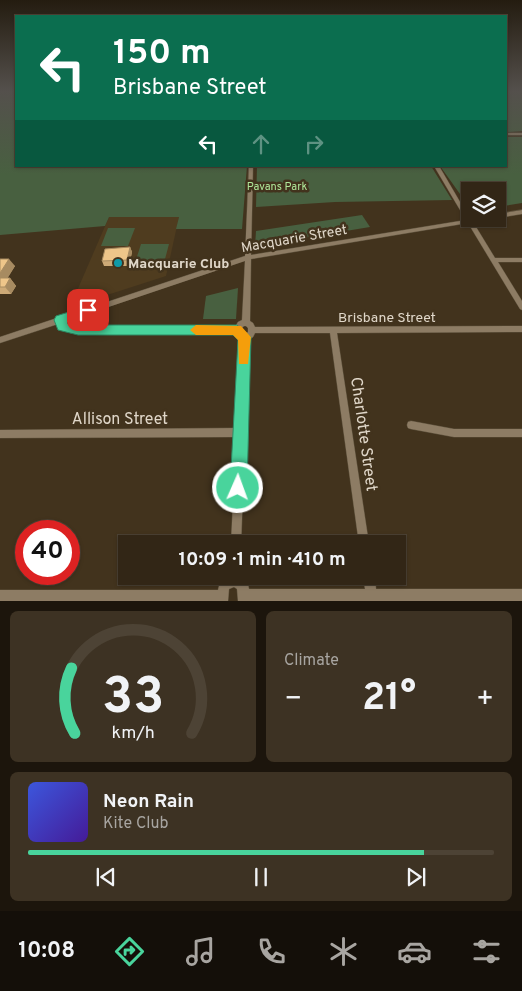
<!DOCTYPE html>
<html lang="en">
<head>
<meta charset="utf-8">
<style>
  body { margin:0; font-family:Overpass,sans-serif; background:#3d3223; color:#f1f3f6; height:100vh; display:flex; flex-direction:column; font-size:19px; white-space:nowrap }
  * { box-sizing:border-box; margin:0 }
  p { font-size:16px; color:#a8a5a1 }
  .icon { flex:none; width:28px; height:28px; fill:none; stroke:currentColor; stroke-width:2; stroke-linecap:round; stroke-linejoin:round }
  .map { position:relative; height:601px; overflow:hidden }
  .drawer { display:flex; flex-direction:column; gap:10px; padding:10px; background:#1c150c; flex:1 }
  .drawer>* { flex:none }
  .top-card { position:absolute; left:15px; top:15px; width:492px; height:152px; border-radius:0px; box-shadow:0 1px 4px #0004,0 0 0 1px #4d4335; background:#0b6e4f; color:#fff; overflow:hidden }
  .buttons { position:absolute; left:461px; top:182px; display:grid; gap:10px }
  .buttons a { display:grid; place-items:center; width:45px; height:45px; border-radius:0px; background:#322616; box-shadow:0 1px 4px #0004,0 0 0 1px #4d4335; font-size:25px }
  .speed { position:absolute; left:15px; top:520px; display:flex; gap:10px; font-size:25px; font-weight:700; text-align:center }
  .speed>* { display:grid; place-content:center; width:65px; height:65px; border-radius:50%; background:#322616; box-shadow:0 1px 4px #0004,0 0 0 1px #4d4335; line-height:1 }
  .speed .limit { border:8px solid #d22; background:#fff; color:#111 }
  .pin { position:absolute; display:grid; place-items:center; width:42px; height:42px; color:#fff; margin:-21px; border-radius:10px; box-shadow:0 2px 8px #0006 }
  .me { position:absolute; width:55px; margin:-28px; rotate:2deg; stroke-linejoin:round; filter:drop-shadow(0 0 4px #0008) }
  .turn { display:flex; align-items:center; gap:18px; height:105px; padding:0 15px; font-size:22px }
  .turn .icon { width:65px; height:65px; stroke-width:2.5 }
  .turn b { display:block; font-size:35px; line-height:42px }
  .lanes { display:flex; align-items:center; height:48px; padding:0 15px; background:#0003; justify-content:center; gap:25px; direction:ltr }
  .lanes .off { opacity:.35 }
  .big { font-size:38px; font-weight:700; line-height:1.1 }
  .drawer .tile { flex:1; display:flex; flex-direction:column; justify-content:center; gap:8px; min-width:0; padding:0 18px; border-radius:8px; background:#3d3223 }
  .drawer .dial { align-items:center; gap:0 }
  .dial svg { height:130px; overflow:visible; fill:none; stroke:#4d4335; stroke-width:7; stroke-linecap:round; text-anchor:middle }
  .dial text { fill:#f1f3f6; stroke:none }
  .song { display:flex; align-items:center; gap:15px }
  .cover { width:60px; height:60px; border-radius:8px; background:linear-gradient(135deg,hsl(230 70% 55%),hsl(260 70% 35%)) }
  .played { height:5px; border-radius:2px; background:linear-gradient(90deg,#49d49c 85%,#4d4335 85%) }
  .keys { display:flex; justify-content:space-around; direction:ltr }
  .heat { display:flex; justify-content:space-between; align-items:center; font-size:28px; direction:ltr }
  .drawer .tiles { flex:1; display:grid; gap:10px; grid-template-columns:1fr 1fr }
  .tile:last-child { grid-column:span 2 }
  .trip { position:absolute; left:118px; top:535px; width:288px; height:50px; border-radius:0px; background:#322616; box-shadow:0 1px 4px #0004,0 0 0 1px #4d4335; font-weight:700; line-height:50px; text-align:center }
  .tab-bar { display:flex; height:80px; justify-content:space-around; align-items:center; background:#140f09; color:#a8a5a1 }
  .tab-bar .icon { width:35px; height:35px }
  .tab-bar .selected { color:#49d49c }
  .tab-bar b { font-size:22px; color:#f1f3f6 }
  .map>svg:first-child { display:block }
  .built { fill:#4f3c1f }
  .green { fill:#486040 }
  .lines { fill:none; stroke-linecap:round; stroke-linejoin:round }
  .minor-casing { stroke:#5c503b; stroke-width:1 }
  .minor { fill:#8d7c64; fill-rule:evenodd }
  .wall { fill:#cdaa77 }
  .shaded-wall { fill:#a78b61 }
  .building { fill:#eec68a; stroke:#a78b61 }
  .route { fill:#49d49c; stroke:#2f8a65 }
  .slow { fill:#f59e0b }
  .culture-dot { fill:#0f9aa8; stroke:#42331d; stroke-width:2 }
  .labels { text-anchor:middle; stroke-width:5; stroke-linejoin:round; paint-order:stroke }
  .far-park-label { font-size:11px; fill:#afe89a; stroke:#42331d }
  .street-label { font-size:14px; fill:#e0d7c9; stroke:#42331d }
  .poi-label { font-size:14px; font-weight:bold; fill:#e0d7c9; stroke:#42331d; text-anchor:start }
  .near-street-label { font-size:16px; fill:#e0d7c9; stroke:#42331d }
</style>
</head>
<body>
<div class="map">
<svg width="522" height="601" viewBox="0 0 522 601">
  <rect width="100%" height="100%" fill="#42331d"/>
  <path class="built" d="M109,217H179L166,276L70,307Z"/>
  <g class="green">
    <path d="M0,91H16V166H247L242,229H176L179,217H109L105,226L0,235Z"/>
    <path d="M506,91H522V131L506,132Z"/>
    <path d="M506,137H522V203L498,207V191H470V208L440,166H506Z"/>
    <path d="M257,166H431L452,200L335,202L256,207Z"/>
    <path d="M362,215L370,227L255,246L256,231Z"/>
    <path d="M108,228H135L128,246H101Z"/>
    <path d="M141,244H169L164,263H135Z"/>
    <path d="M238,288L236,319H203L206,296Z"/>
  </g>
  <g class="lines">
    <g class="minor-casing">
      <g id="minor">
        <rect x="506" y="133" width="16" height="2"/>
        <path d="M249,166H253L251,255L466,220L434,166H439L470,219H486L485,220L473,222L495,258H522V262H498L522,301V310L520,309L468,223L251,259L250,321L253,323L255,327L522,326V332L337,333L369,544H359L330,333H255L253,337L249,340L241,544H231L236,437L0,438V430L237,428L241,340L237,337L235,333H71L59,329L58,324L0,343V337L57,318L60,316L62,317L245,256ZM245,261L242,320L238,322L235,327H71L65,325L64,322ZM244,326H246L248,328V332L246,334H244L242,331V328Z"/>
        <path d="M522,210V214L498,218V214Z"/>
        <path d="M411,421L454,429H522V437H454L411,429L408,428L407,425L408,422Z"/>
        <path d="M231,576C240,576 248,579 249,589H365L363,576H375L376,589H522V601H238L237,589L234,587L229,589L228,601H0V590H218L220,582Z"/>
      </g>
    </g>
    <use href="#minor" class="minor"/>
  </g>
  <g class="wall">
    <path d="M130,247L132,252L129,266H104L102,261Z"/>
    <path d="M0,259L15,266L7,278H10L16,286L11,294H0Z"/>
  </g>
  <g class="shaded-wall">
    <path d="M130,247L132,252L129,266L127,260Z"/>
    <path d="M9,259L15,266L3,286L0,283V273Z"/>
    <path d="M10,278L16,286L11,294L5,287Z"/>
  </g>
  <g class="building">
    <path d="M130,247L127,260L102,261L105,249Z"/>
    <path d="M0,259H9L0,273Z"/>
    <path d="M0,278H10L5,287H0Z"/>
  </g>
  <linearGradient id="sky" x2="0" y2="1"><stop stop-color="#241c10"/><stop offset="0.52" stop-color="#54504c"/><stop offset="1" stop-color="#54504c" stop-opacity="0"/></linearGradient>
  <rect width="522" height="175" fill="url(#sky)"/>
  <path class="route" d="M88,306L92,307V313L67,323L78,325H237L251,337L247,488L244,494L238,496L233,494L230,488L238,340L233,335H78L58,330L54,320L56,316Z"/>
  <path class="slow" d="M196,325L241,326L251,337L248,364H239L238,340L233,335H196L190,330Z"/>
  <circle class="culture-dot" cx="118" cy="263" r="5"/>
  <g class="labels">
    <g class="far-park-label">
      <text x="277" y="190">Pavans Park</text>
    </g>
    <g class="street-label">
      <text transform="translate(294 238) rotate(-10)" y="5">Macquarie Street</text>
      <text x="387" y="322">Brisbane Street</text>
    </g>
    <g class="poi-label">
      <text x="128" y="268">Macquarie Club</text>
    </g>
    <g class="near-street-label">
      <text x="120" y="424">Allison Street</text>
      <text transform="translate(365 434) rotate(82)" y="6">Charlotte Street</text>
    </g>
  </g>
</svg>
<div class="buttons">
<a><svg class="icon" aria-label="layers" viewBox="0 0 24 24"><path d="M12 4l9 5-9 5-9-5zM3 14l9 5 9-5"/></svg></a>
</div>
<div class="speed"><div class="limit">40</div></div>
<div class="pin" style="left:88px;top:310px;background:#d93025"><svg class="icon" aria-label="arrive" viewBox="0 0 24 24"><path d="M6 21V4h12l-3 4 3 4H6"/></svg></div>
<svg class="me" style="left:238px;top:488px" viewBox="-20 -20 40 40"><circle r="17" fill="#49d49c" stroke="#fff" stroke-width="3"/><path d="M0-11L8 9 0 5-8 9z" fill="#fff"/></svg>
<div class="trip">10:09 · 1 min · 410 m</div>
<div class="top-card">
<div class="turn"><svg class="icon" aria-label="left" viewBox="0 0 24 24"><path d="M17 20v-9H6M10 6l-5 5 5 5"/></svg><div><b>150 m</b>Brisbane Street</div></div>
<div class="lanes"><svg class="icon" aria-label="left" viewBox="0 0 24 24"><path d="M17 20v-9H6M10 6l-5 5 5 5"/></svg><svg class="icon off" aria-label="ahead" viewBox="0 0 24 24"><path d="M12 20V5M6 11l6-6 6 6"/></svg><svg class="icon off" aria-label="right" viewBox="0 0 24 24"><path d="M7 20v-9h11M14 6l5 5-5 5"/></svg></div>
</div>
</div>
<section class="drawer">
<div class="tiles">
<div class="tile dial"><svg viewBox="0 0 100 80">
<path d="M14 69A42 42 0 1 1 86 69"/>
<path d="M14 69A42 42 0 0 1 12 29" stroke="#49d49c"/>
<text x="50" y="56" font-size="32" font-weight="700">33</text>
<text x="50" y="72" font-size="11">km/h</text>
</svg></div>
<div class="tile"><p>Climate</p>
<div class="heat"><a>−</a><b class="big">21°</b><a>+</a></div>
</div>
<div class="tile">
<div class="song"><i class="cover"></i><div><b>Neon Rain</b><p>Kite Club</p></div></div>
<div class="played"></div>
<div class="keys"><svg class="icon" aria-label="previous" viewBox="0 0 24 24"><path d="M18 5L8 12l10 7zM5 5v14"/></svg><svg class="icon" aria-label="pause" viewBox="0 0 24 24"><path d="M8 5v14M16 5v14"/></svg><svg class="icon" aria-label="next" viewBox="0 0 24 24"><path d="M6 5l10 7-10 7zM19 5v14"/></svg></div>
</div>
</div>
</section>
<nav class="tab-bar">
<b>10:08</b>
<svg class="icon selected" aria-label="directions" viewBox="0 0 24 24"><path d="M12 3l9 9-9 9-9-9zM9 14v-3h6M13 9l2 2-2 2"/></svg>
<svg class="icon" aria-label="music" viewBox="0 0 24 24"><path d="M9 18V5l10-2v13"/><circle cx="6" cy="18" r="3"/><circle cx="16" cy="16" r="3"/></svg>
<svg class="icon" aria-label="phone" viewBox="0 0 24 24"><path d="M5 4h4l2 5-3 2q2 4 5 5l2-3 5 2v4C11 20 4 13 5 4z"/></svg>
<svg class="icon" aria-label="climate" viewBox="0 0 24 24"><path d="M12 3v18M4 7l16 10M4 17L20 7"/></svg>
<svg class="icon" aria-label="car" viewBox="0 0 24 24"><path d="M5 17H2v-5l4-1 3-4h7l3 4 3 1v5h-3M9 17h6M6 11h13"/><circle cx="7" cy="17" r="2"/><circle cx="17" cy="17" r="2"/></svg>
<svg class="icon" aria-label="filters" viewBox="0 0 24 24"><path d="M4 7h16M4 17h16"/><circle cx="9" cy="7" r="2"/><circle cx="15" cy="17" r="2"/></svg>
</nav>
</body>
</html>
